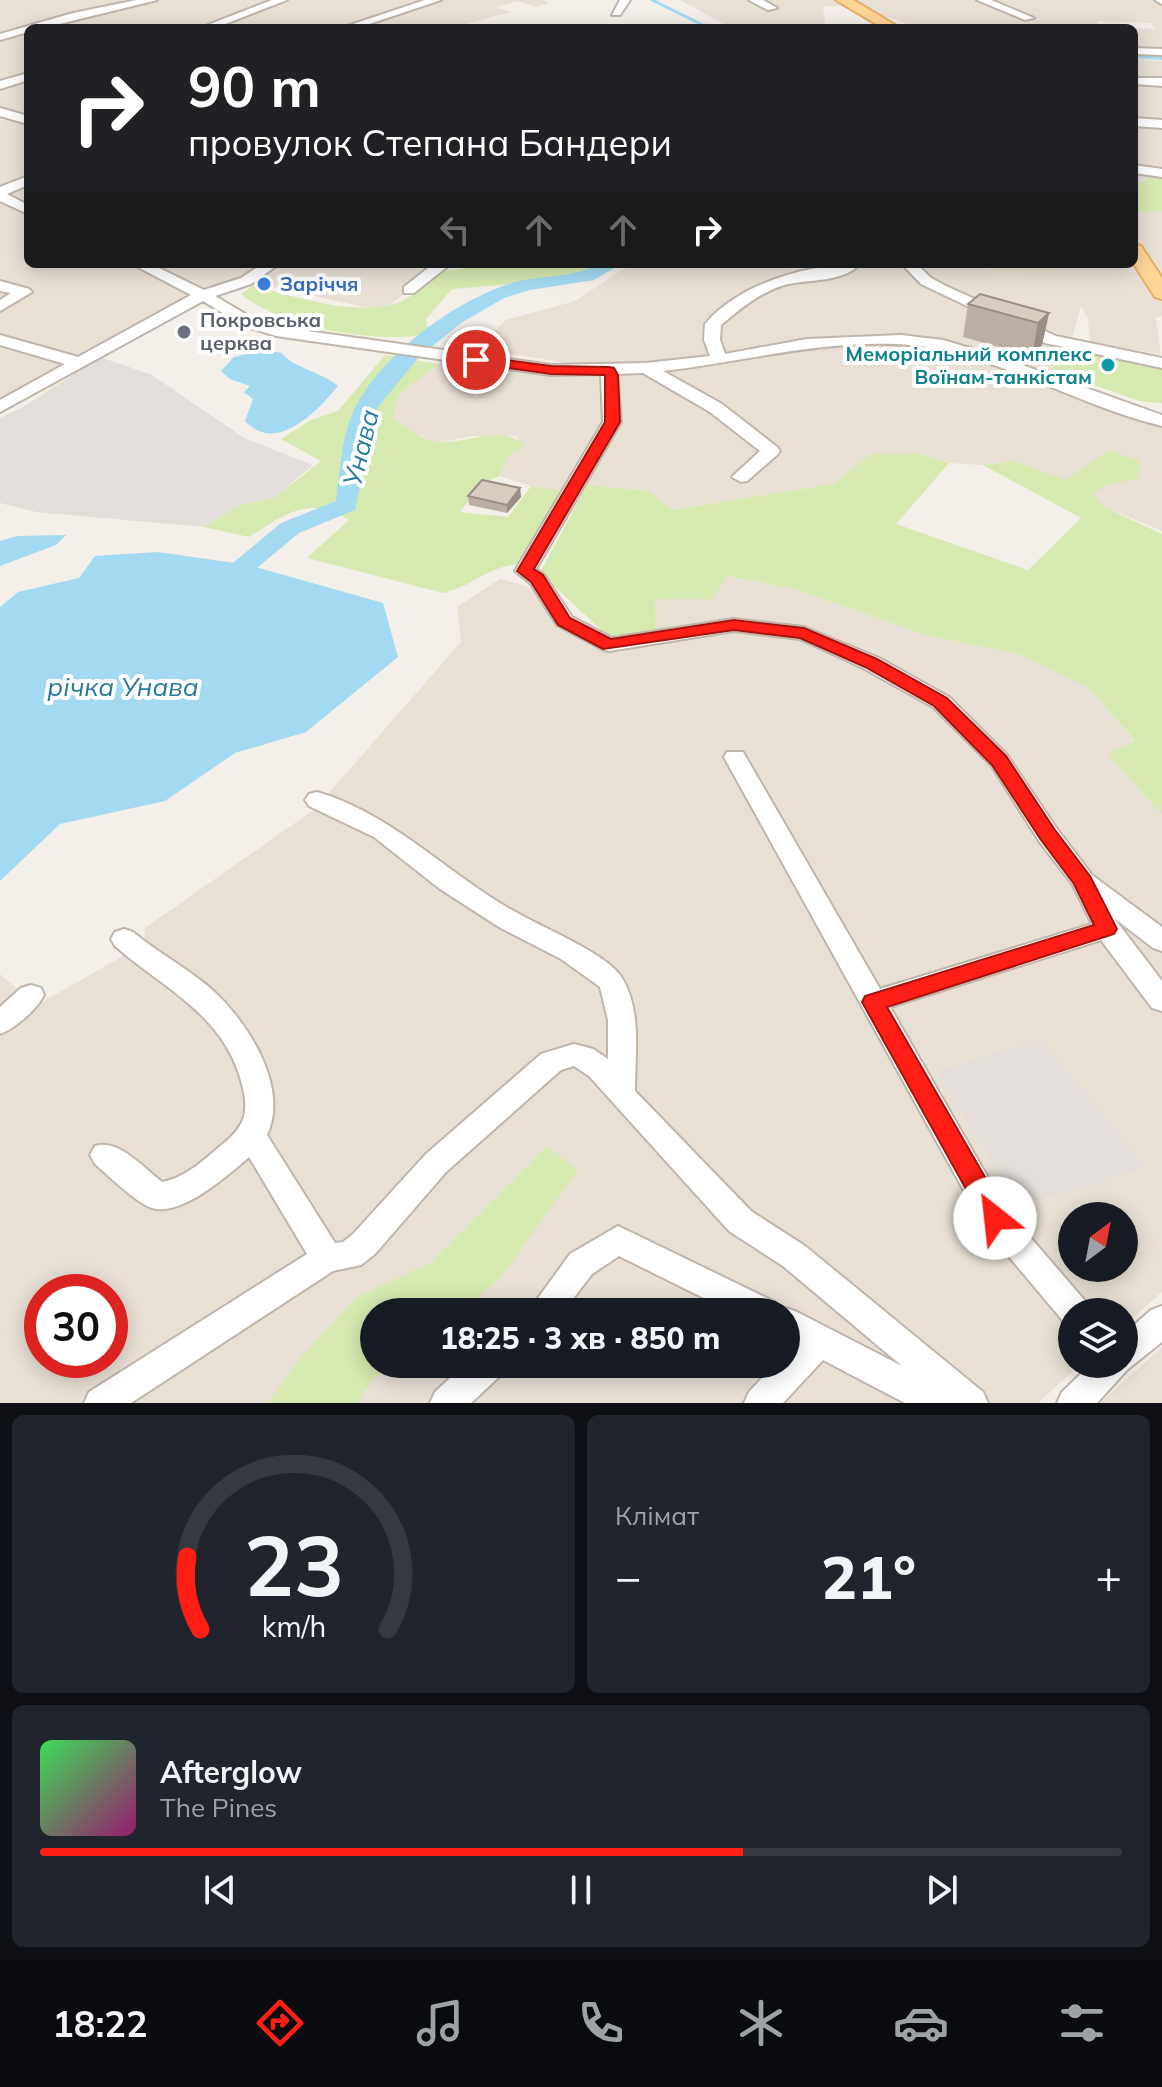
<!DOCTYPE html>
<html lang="uk">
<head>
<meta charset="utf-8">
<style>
  body { margin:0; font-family:Mulish,sans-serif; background:#20242c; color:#f1f3f6; height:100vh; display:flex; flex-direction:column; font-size:30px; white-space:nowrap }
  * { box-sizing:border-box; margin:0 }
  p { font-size:26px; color:#9ea1a6 }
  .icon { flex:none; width:44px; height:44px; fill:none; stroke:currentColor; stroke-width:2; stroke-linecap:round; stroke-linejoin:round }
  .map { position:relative; height:1403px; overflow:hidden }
  .drawer { display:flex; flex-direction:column; gap:12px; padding:12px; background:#0d0f14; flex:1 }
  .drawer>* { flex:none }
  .guide { position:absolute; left:24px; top:24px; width:1114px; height:244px; border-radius:12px; box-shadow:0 4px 20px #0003; background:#202124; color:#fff; overflow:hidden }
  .needle { width:52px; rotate:32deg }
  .fabs { position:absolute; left:1058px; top:1202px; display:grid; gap:16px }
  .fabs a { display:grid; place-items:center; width:80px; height:80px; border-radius:50%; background:#171b24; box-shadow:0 4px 20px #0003; font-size:40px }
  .speed { position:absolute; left:24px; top:1274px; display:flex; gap:16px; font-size:40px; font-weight:700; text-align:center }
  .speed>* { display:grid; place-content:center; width:104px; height:104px; border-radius:50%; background:#171b24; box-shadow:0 4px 20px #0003; line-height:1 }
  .speed .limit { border:12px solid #d22; background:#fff; color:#111 }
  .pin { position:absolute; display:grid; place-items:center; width:68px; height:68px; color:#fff; margin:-34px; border:4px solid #fff; border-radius:50%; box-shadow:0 2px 8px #0007 }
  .me { position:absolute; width:88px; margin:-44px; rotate:331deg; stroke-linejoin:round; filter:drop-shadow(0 0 6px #0008) }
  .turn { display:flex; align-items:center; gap:28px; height:168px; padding:0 32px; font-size:36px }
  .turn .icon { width:104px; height:104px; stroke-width:2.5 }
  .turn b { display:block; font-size:56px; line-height:68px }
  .lanes { display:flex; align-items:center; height:76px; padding:0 32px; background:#0003; justify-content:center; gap:40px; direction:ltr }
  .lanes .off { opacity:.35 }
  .big { font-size:60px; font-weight:800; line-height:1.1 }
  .drawer .widget { flex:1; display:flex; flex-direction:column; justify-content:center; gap:12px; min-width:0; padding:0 28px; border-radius:12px; background:#20242c }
  .drawer .dial { align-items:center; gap:0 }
  .dial svg { height:208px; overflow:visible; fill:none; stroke:#363941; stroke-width:7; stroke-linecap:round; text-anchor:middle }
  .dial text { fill:#f1f3f6; stroke:none }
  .song { display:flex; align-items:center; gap:24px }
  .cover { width:96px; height:96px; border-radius:12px; background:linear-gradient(135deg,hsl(130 70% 55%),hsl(320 70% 35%)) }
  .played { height:8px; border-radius:4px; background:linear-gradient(90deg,#fd1e15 65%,#363941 65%) }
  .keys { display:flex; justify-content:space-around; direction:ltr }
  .heat { display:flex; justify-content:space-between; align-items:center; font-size:44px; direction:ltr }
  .drawer .tiles { flex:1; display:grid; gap:12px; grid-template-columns:1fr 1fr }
  .widget:last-child { grid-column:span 2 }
  .trip { position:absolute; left:360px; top:1298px; width:440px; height:80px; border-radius:40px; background:#171b24; box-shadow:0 4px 20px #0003; font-weight:800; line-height:80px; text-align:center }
  .tabs { display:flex; height:128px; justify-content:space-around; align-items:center; background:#090b0e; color:#9ea1a6 }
  .tabs .icon { width:56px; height:56px }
  .tabs .current { color:#fd1e15 }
  .tabs b { font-size:36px; color:#f1f3f6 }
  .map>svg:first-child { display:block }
  .residential { fill:#e8e0d5; fill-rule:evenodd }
  .industrial { fill:#e3ded9 }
  .education { fill:#ede2d1 }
  .green { fill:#d5e9b0 }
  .water { fill:#a3daf2 }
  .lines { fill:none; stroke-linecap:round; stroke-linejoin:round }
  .stream { stroke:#a3daf2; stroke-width:3 }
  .river { fill:#a3daf2; fill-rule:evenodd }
  .minor-casing { stroke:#c0b5aa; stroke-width:4 }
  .major-casing { stroke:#e6b064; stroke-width:4 }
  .minor { fill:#fff; fill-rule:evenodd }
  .major { fill:#ffd596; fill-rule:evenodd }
  .wall { fill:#bbafa5 }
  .shaded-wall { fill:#988f86 }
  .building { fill:#d9ccc0; stroke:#988f86; stroke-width:2 }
  .route { fill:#fd1e15; stroke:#a4140e; stroke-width:2 }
  .shop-dot { fill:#3f7fe0; stroke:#fff; stroke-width:3 }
  .worship-dot { fill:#6b7280; stroke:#fff; stroke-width:3 }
  .culture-dot { fill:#0f9aa8; stroke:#fff; stroke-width:3 }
  .labels { text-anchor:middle; stroke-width:8; stroke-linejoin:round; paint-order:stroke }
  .far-shop-label { font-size:20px; font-weight:bold; fill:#366cbe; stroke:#fff; text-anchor:start }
  .far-worship-label { font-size:20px; font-weight:bold; fill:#5b616d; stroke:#fff; text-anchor:start }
  .far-culture-label { font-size:20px; font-weight:bold; fill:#0d838f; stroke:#fff; text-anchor:end }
  .water-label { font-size:26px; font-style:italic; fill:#29799d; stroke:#fff }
</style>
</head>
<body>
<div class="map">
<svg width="1162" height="1403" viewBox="0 0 1162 1403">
  <rect width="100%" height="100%" fill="#f4efe8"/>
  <g class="residential">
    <path d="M0,0H544L549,3L536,7L517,1L497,7L510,12L451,28H28V264H464L460,268L440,266L382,311L246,281L203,295L0,407Z"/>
    <path d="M680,0H1162V50L1136,49L1134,28L1120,27L1155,29L1151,23L1097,21L1098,28H919L867,10L860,4L823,7L825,22L819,28H731Z"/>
    <path d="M1134,59L1162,61V172L1134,168Z"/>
    <path d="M1134,173L1162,177V283L1134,240Z"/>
    <path d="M1134,256L1162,302V316L1156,318L1161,354L1090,343L1088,318L1081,307L1072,338L1036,326L936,282L922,264H985L994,275L1052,264H1134Z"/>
    <path d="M631,264H841L769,281L778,287L853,271L862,264H905L923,284L1069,350L1049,374L957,347L877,336L852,335L648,364L583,365L476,349L506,320L575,301Z"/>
    <path d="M839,343L916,344L987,359L1162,422V531L1085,499L1015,461L983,465L949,463L921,454H871L833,484L672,510L649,491L587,485L563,491L531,486L499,476L509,455L525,445L515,436H473L436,443L407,429L393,417L398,395L439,364L452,359L553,373Z"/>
    <path d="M727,576L794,589L926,635L1018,654L1088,686L1135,742L1109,754L1162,815V1292L1124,1326V1312H1072V1364H1081L1038,1403H0V974L37,1005L144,944L145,928L315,809L461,642L457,607L500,579L527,586L562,626L604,648L660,641L656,630L655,599H712ZM1072,1216H1124V1268H1072ZM42,1292H110V1360H42ZM374,1312H786V1364H374Z"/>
    <path d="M1162,1347V1403H1100Z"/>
  </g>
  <g class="industrial">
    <path d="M100,357L152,375L244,438L313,465L274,498L241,505L204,527L36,512L0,503V418L25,406Z"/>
    <path d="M1041,1039L1145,1167L1020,1207L937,1071Z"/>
  </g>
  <path class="education" d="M985,264H1052L1058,272L993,275Z"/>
  <g class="green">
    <path d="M1153,174L1162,175V211L1134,212V183L1145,182Z"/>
    <path d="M473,264H617L560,280L452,289L426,319L429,334C376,344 284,328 241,294L253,286C294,296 361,319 402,301C417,294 428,279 443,272C454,268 462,272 473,264Z"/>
    <path d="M1069,350L1098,351L1162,366V403L1139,401L1052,370Z"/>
    <path d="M385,355L439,364L398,395L393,417C404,426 423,441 438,442C467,444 500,424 526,445L509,455L499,476L480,485L460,512L508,517L531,486L563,491L517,564C485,568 473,586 443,593L307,558L349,520C309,494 284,515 249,537L204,527L241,505L274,498L321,461L281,439L311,420L338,411Z"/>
    <path d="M1109,450L1139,461V478L1106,485L1093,494L1104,507L1162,534V815L1108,754L1135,741L1088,687L1018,654L926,635L794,589L728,576L712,599H655L656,630L612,640L540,573L587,485L649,491L673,510L833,484L871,454H921L949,463L896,524L1028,570L1081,518L983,465L1015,461L1065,480Z"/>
    <path d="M547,1146L578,1170L498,1281L458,1312H374V1364H391L374,1378L357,1403H268L294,1366L355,1298L430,1263Z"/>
  </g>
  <g class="water">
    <path d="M264,350L282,353C293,368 322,372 338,386C317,411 277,455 245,421L253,399L244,392L250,386L230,379L221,371L234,357Z"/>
    <path d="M66,535L56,545L0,566V541L17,536Z"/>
    <path d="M158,552L249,565L383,603L398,657L306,732L235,753L165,801L60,824L0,881V607L18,592L79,578L95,556Z"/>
  </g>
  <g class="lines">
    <path class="stream" d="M652,0L709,28"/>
    <g class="river">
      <path d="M1134,50L1162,52V60L1134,58Z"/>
      <path d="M598,264H621L594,280L530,290L504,298L461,323L419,357L377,408L355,510L299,533L227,593H209L205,588L209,583L281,523L336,501C340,472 341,438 354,410C380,356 453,302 509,284C538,274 571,280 598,264Z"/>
    </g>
    <g class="minor-casing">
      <g id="minor">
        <path d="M137,0H157L43,28H28V32L0,40V34L73,13Z"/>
        <path d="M272,0H287L215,28H200Z"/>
        <path d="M425,0H441L357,28H341Z"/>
        <path d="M620,0H630L620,15H612Z"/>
        <path d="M749,0H763L777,8L768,10Z"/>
        <path d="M977,0H991L1034,18L1025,20Z"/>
        <path d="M1155,0H1162V4Z"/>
        <path d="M1134,48L1162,49V55L1134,54Z"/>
        <path d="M28,73V80L0,89V81Z"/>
        <path d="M1134,78H1162V86L1134,84Z"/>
        <path d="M0,108L28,116V124L0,116Z"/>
        <path d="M1134,118L1162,120V128L1134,126Z"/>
        <path d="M1134,165L1162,169V177L1134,173Z"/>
        <path d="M28,176V185L7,194L28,205V214L0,201V187Z"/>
        <path d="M132,264H151L204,290L241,278L262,264H279L251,284L215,296L254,319L278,327L551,365L646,363L710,356L704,340L705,324C740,283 808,264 860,264C843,283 807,279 784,285C759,293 740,309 721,325L720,340L725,354L807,339L901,335L943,340L997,356L1162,415V426C1087,408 1018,367 943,350C856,331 750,361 663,371L722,404L777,447L780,451L777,455L747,481L741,482L732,477L760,451L710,412L643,373L617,374L621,422L536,569L544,575L572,617L612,638L734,619L804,627L879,658L949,697L1007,755L1057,829L1092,875L1162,927V951L1153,948L1114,918L1162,981V1011L1152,1008L1101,940L890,1007L1006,1209L1086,1302L1091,1312H1072V1326L1064,1322L984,1227L724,757L727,752H743L880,989L1092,924L1073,885L1039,841L991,765L933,707L863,668L800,639L734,631L609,651L602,649L557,625L530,583L515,571L603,422L601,374L551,375L276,336L242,325L203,301L0,412V400L65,364L0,345V335L78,357L191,295Z"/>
        <path d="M421,264L448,266L414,293H404V287L428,268Z"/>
        <path d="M902,264H917L931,278L946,286L1056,336L1162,358V368L1045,343L921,284Z"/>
        <path d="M0,281L29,289L32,292L0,311V300L11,293L0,291Z"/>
        <path d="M317,792C394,814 450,877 519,914C544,928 609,955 622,978C642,1011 635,1054 635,1091L751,1211L805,1246L983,1392L988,1403H905L823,1360L783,1403H744L749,1392L775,1364H786V1353L794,1344L786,1340V1312H732L619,1256L592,1274L563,1312H528L570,1254L618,1226L775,1302L779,1311L786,1308L797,1312L902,1366L783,1266L729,1231L589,1076L574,1066L561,1070L446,1172L375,1254L361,1265L333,1271L131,1403H84L89,1392L307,1254L249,1157C228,1175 186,1213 156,1209C140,1207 108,1175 95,1164L90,1155L95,1146C118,1138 144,1168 162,1182C186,1178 206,1158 224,1143C246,1125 249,1111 242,1084C224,1014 164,989 115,946L111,939L115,932L124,929L133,932C157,952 185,967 209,987C246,1019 290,1086 267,1135L335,1243L343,1242L353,1234L426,1154L541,1054L574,1044L593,1049L608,1059V1020L600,987L561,959L499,927L440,889L374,837L309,806L305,800L309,794Z"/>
        <path d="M31,985L41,988L44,995C36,1010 16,1028 0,1034V1007L21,988Z"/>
        <path d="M1162,1306V1342L1128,1369L1097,1403H1057L1062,1392L1091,1364H1124V1334L1151,1310Z"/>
        <path d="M465,1364H506L501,1375L471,1403H430L435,1392Z"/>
      </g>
    </g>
    <g class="major-casing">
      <g id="major">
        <path d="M836,0H853L900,28H883Z"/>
        <path d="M1134,244L1141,246L1162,278V299L1155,297L1134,264Z"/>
      </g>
    </g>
    <use href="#minor" class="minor"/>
    <use href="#major" class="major"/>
  </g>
  <g class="wall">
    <path d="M968,304L1049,313L1042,345L1032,356L963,337Z"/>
    <path d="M520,488L521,497L507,513L469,505L468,496Z"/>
  </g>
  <g class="shaded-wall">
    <path d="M1049,313L1042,345L1032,356L1038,323Z"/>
    <path d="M520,488L521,497L507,513V505Z"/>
  </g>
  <g class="building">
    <path d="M980,294L1049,313L1038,323L968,304Z"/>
    <path d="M482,480L520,488L507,505L468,496Z"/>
  </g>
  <path class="route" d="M476,356L551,366L609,367L614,368L618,375L620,422L534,569L543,575L570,618L611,639L734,620L804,628L877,659L947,698L1006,756L1055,830L1090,876L1117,929L1114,934L887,1007L1004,1210L1008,1218L1004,1225L995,1229L986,1225L862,1002L865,996L1094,925L1074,884L1041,840L992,765L934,706L865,667L800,638L734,630L603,649L558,625L531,582L517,571L605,422V375L551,374L471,363V357Z"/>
  <circle class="shop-dot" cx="264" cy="284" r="8"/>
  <circle class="worship-dot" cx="184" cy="332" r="8"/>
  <circle class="culture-dot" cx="1108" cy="365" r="8"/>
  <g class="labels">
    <g class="far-shop-label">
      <text x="280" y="291">Заріччя</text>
    </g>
    <g class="far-worship-label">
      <text x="200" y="327">Покровська<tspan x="200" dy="23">церква</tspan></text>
    </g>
    <g class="far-culture-label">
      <text x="1092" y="361">Меморіальний комплекс<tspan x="1092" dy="23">Воїнам-танкістам</tspan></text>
    </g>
    <g class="water-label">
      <text transform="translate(361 448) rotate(-76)" y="9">Унава</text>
      <text x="123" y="696">річка Унава</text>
    </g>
  </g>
</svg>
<div class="fabs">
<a><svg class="needle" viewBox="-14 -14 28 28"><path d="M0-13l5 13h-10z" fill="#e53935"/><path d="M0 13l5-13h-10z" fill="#9ea1a6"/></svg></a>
<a><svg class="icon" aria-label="layers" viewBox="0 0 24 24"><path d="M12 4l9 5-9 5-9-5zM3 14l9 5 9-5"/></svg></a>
</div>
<div class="speed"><div class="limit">30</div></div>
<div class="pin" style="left:476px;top:360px;background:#d93025"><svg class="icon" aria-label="arrive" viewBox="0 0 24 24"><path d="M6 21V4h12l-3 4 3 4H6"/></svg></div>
<svg class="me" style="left:995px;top:1218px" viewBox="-20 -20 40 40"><circle r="19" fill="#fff"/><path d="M0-13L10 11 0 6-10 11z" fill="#fd1e15"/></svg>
<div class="trip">18:25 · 3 хв · 850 m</div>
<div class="guide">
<div class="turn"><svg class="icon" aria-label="right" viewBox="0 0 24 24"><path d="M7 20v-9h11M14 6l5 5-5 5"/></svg><div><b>90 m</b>провулок Степана Бандери</div></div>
<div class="lanes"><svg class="icon off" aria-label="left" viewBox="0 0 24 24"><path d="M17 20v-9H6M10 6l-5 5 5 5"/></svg><svg class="icon off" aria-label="ahead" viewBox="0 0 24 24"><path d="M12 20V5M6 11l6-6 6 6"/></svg><svg class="icon off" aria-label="ahead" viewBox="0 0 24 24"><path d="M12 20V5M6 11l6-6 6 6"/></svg><svg class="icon" aria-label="right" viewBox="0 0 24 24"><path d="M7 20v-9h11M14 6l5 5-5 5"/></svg></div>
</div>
</div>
<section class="drawer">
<div class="tiles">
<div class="widget dial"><svg viewBox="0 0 100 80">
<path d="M14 69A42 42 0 1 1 86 69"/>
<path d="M14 69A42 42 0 0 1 9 41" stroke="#fd1e15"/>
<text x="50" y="56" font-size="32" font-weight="700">23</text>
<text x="50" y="72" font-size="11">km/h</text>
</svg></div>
<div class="widget"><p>Клімат</p>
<div class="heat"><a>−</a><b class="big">21°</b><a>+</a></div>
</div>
<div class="widget">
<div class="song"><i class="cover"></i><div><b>Afterglow</b><p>The Pines</p></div></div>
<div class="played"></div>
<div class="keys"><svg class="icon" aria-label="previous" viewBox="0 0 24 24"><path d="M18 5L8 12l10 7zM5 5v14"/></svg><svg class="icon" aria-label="pause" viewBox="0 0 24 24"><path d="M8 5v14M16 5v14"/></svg><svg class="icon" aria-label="next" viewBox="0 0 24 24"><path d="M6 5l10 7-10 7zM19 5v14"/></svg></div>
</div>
</div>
</section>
<nav class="tabs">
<b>18:22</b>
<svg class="icon current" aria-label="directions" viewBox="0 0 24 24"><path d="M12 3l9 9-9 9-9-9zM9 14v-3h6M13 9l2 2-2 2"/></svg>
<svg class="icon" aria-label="music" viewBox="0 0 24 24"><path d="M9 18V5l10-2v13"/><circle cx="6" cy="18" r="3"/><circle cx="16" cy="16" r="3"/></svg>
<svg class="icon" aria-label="phone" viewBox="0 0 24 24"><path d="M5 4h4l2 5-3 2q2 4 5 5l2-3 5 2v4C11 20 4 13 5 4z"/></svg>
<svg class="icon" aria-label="climate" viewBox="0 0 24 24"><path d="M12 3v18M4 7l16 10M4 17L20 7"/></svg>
<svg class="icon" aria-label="car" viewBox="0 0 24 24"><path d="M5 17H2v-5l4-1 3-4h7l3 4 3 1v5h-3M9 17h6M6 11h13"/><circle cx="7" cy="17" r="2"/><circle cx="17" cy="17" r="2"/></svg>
<svg class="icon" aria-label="filters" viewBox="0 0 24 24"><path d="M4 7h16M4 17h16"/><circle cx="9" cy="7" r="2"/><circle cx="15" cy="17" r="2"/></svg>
</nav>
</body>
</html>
